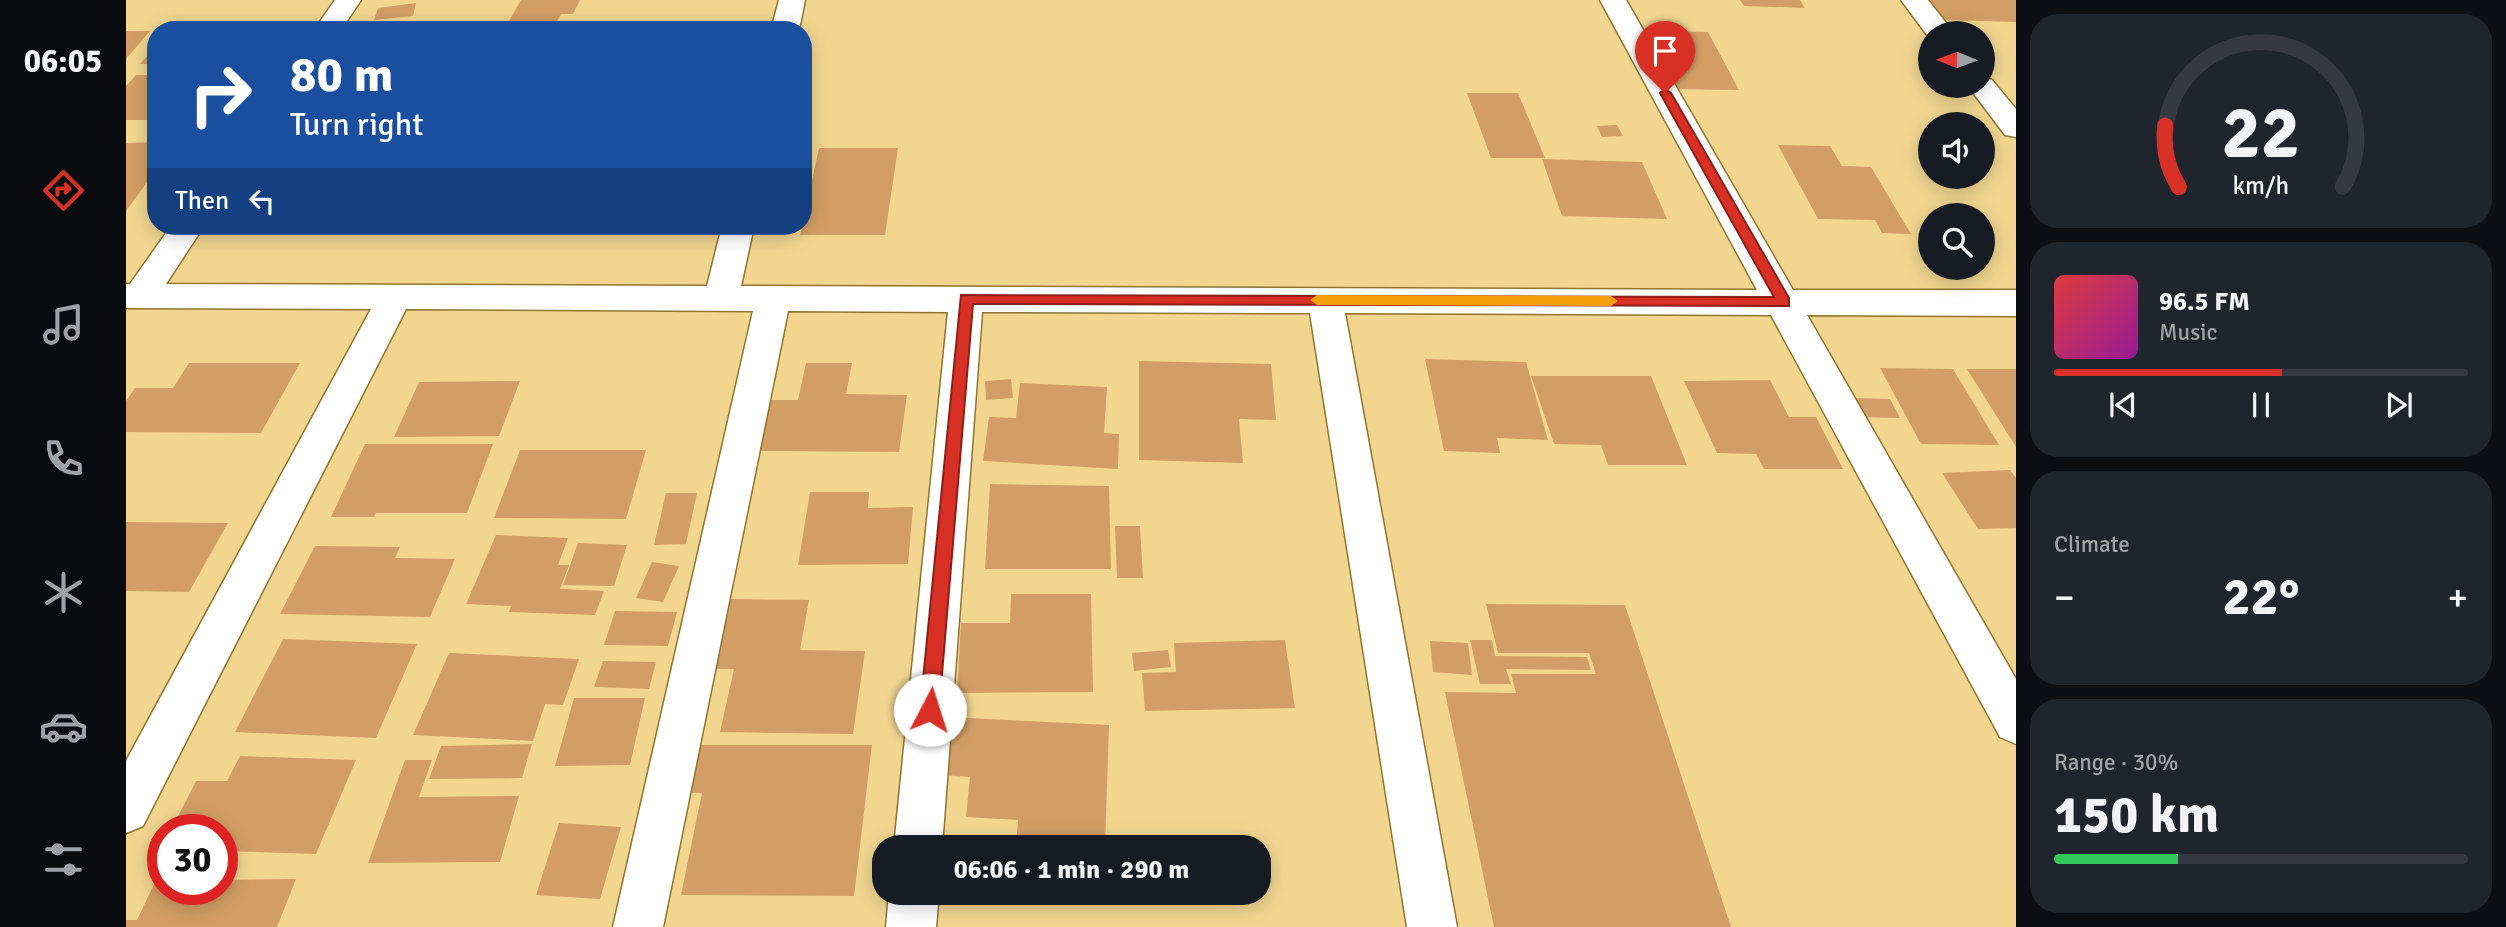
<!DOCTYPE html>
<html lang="en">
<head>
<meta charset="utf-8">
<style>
  body { margin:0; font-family:Signika,sans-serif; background:#20242c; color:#f1f3f6; height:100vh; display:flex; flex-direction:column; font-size:26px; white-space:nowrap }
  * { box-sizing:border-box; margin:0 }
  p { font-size:23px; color:#9ea1a6 }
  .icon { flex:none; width:38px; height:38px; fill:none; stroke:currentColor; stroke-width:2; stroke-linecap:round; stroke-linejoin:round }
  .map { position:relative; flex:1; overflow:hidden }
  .sheet { display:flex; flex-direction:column; gap:14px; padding:14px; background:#0d0f14; width:490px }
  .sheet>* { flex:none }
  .top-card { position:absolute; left:21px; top:21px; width:665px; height:214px; border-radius:28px; box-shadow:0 4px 18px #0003; background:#1a4fa0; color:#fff; overflow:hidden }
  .needle { width:46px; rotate:271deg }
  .buttons { position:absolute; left:1792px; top:21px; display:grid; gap:14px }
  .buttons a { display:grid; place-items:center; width:77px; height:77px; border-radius:50%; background:#171b24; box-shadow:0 4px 18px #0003; font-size:35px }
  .speed { position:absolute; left:21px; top:814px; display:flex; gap:14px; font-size:35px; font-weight:700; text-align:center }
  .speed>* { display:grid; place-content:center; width:91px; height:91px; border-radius:50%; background:#171b24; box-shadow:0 4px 18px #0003; line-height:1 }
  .speed .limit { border:10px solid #d22; background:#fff; color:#111 }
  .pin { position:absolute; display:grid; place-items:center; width:60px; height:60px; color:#fff; margin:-72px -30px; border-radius:50% 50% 50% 0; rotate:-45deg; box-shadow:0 0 7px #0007 }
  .pin .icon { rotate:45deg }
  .me { position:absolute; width:77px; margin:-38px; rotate:5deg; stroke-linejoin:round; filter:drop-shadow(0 0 5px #0008) }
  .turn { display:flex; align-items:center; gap:24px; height:147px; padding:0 28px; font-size:32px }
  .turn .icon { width:91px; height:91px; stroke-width:2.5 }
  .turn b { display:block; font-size:49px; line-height:60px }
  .then { display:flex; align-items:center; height:66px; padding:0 28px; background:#0003; gap:14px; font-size:26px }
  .big { font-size:52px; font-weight:700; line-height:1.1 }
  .sheet .card { flex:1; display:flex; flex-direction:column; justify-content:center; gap:10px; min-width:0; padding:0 24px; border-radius:28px; background:#20242c }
  .sheet .dial { align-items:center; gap:0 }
  .dial svg { height:182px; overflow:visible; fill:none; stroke:#363941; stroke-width:7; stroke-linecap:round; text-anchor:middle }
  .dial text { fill:#f1f3f6; stroke:none }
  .song { display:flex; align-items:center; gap:21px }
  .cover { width:84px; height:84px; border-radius:10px; background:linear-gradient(135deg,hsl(0 70% 55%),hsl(300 70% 35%)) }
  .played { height:7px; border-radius:4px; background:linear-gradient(90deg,#d93025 55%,#363941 55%) }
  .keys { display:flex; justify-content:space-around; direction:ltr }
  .heat { display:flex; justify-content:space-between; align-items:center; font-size:38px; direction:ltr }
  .charge { height:10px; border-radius:5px; background:linear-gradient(90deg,#34c759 30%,#363941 0) }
  .trip { position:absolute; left:746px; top:835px; width:399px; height:70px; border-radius:28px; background:#171b24; box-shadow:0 4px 18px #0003; font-weight:700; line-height:70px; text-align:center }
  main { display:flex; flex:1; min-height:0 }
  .tabs { display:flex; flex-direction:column; width:126px; justify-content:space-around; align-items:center; background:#090b0e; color:#9ea1a6 }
  .tabs .icon { width:49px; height:49px }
  .tabs .selected { color:#d93025 }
  .tabs b { font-size:32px; color:#f1f3f6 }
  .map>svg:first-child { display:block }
  .building { fill:#d29e65 }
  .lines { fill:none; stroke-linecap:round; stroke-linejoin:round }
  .minor-casing { stroke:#8f7530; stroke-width:3 }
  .tertiary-casing { stroke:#8f7530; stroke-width:3 }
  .minor { fill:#fff; fill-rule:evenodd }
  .tertiary { fill:#fff; fill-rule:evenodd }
  .route { fill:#d93025; stroke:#8d1f18; stroke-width:2 }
  .slow { fill:#f59e0b }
</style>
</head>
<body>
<main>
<nav class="tabs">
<b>06:05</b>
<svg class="icon selected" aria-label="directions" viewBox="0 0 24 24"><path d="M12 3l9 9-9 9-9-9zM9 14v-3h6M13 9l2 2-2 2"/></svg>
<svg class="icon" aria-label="music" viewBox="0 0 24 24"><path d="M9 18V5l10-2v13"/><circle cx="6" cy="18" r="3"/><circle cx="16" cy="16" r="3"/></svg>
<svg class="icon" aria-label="phone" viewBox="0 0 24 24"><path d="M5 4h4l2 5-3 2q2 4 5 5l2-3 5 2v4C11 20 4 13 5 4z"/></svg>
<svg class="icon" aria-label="climate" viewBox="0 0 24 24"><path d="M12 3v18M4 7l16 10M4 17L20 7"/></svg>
<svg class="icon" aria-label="car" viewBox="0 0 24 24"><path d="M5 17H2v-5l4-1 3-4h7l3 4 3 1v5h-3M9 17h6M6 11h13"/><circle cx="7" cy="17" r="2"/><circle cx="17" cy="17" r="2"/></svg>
<svg class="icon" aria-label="filters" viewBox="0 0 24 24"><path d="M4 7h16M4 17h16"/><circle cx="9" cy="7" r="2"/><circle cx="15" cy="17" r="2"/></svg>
</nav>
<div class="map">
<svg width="1890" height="927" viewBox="0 0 1890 927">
  <rect width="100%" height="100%" fill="#f2d690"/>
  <g class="building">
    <path d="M395,0H454L447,14H435L428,27L380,26Z"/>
    <path d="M1614,0H1674L1679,8L1618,6Z"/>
    <path d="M1801,0H1890V22L1817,20Z"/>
    <path d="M290,3L287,16L248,20L252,8Z"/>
    <path d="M131,24L127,30H43L47,25Z"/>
    <path d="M0,31H24L0,59Z"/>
    <path d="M1516,31L1582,32L1613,90L1543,89Z"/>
    <path d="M30,46V64H14Z"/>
    <path d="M10,75H30V125H22L26,120H0V86Z"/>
    <path d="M1341,93H1392L1419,158H1365Z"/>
    <path d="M1491,125L1497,136L1476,137L1471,126Z"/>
    <path d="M30,142V170L0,211V143Z"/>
    <path d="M1652,145L1704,146L1716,166L1745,167L1785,234L1756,233L1749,220L1692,219Z"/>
    <path d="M693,148H772L759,235H674Z"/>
    <path d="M1416,159L1516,162L1541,219L1436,216Z"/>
    <path d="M1299,359L1400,362L1422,440L1371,438L1374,453L1318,451Z"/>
    <path d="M1013,361L1145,364L1150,420L1113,419L1117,463L1013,460Z"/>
    <path d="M63,363H174L135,433L0,432V401L9,388H47Z"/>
    <path d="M680,363H726L720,394L781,395L773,452L625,451L637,400H672Z"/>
    <path d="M1754,368L1827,369L1873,445L1795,444Z"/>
    <path d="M1841,369H1890V447Z"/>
    <path d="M1405,376H1525L1561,465H1482L1475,445L1428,444Z"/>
    <path d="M885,379L887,398L860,400L859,381Z"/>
    <path d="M1644,380L1663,417H1690L1717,469H1638L1630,454L1591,453L1558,381Z"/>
    <path d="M394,381L373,436L268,437L293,382Z"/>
    <path d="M894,383L981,387L978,433L993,434L992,469L857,461L863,417L890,418Z"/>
    <path d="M1723,398L1764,399L1774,418L1732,417Z"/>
    <path d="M239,444H367L341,513H250L248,517H205Z"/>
    <path d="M394,450H520L500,519L368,518Z"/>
    <path d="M1884,470L1890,478V528L1852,529L1816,473Z"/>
    <path d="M864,484L983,486L985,569H859Z"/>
    <path d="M684,492H743L742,508L787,507L782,564L672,565Z"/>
    <path d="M540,493H571L560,544L528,545Z"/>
    <path d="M0,522L102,523L63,592L0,591Z"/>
    <path d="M989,526H1014L1017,578H991Z"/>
    <path d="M370,535L442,538L432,565H443L434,589L478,591L469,615L383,612L385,606L340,604Z"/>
    <path d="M452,543L501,545L488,586L437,585Z"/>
    <path d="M189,546L274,547L269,558L329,559L304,617L154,614Z"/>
    <path d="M526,562L553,566L537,602L510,598Z"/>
    <path d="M885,594H965L967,692L831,693L835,623H884Z"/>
    <path d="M598,599L683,600L674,650L739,651L727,734L594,732L608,669H582Z"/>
    <path d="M1360,604L1499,605L1605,927H1368L1319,692L1390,693L1385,674H1470L1463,653H1372Z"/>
    <path d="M489,611L551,612L542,646L478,645Z"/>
    <path d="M157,639L291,644L250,738L109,732Z"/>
    <path d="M1159,640L1169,708L1019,711L1016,673L1050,672L1048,643Z"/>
    <path d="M1344,640H1366L1369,656L1461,657L1465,670L1380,669L1385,684H1354Z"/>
    <path d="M1304,641L1342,643L1346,675L1307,672Z"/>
    <path d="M1042,650L1045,667L1008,671L1006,653Z"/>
    <path d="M323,653L453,659L437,705L419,704L407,741L287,735Z"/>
    <path d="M477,661L530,662L523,689L468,687Z"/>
    <path d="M448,698H519L504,765L429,766Z"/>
    <path d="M821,717L983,725L979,847H890L892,820L840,817L844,777L814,775Z"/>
    <path d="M406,744L396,778L303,779L315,746Z"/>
    <path d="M574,745H746L728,896L555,895L576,793H564Z"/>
    <path d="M114,756L230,760L190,854L96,851V830H45L70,781H101Z"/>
    <path d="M279,760H306L293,797L393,796L374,862L242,863Z"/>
    <path d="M433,823L495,827L474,899L410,895Z"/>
    <path d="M170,879L151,927H0V920H11L30,880H37V889H96V880Z"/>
  </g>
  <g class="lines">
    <g class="minor-casing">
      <g id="minor">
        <path d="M209,0H235L215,30H188Z"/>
        <path d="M653,0H679L673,30H645Z"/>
        <path d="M1474,0H1500L1667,290H1890V316L1681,315L1890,679V744L1874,737L1645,315L1219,313L1331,927H1281L1184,313L856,312L816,847H768L822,312L662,311L537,927H487L627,311L280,309L17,826L0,833V761L245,309L0,308V284H4L45,226H78L40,284L581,286L596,226H628L615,286L1631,290Z"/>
        <path d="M763,892H813L810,927H760Z"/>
      </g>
    </g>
    <g class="tertiary-casing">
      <g id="tertiary">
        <path d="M1775,0H1802L1828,33H1804V39Z"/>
        <path d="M1857,77L1866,80L1890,109V137L1879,135L1842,86H1857Z"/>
      </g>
    </g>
    <use href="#minor" class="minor"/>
    <use href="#tertiary" class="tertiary"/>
  </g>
  <path class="route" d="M1539,89L1545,93L1663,298V306L847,304L813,710L810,716L804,719L797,716L794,710L835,295L1648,297L1534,93Z"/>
  <path class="slow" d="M1191,295L1485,296L1492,301L1485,306L1191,305L1184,300Z"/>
</svg>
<div class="buttons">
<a><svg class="needle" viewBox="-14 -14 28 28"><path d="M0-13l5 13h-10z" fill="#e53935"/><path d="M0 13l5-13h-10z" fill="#9ea1a6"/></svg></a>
<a><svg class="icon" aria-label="sound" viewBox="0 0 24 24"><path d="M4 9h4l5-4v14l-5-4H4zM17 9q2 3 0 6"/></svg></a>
<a><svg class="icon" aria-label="search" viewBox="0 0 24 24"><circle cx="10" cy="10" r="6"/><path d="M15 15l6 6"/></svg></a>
</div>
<div class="speed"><div class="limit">30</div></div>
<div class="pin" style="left:1539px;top:93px;background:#d93025"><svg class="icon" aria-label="arrive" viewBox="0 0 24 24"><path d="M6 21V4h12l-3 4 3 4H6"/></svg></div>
<svg class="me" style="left:804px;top:710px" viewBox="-20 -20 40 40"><circle r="19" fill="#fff"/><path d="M0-13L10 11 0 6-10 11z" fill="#d93025"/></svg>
<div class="trip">06:06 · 1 min · 290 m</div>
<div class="top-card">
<div class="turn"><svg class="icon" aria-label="right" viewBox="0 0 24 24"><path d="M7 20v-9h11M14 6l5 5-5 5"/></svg><div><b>80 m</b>Turn right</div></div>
<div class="then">Then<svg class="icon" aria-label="left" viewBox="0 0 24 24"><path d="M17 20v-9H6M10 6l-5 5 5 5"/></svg></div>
</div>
</div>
<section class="sheet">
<div class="card dial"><svg viewBox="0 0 100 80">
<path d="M14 69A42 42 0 1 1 86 69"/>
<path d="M14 69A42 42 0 0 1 8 42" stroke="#d93025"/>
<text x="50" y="56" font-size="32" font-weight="700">22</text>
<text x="50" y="72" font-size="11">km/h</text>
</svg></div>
<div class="card">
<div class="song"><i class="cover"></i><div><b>96.5 FM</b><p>Music</p></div></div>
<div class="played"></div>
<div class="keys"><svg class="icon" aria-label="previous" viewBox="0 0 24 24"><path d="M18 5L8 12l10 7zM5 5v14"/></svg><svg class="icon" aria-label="pause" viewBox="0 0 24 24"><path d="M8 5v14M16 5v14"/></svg><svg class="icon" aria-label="next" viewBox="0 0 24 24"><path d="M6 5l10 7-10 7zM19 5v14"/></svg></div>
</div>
<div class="card"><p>Climate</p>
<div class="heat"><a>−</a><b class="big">22°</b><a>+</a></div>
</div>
<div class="card"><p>Range · 30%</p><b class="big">150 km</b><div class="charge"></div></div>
</section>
</main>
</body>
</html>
